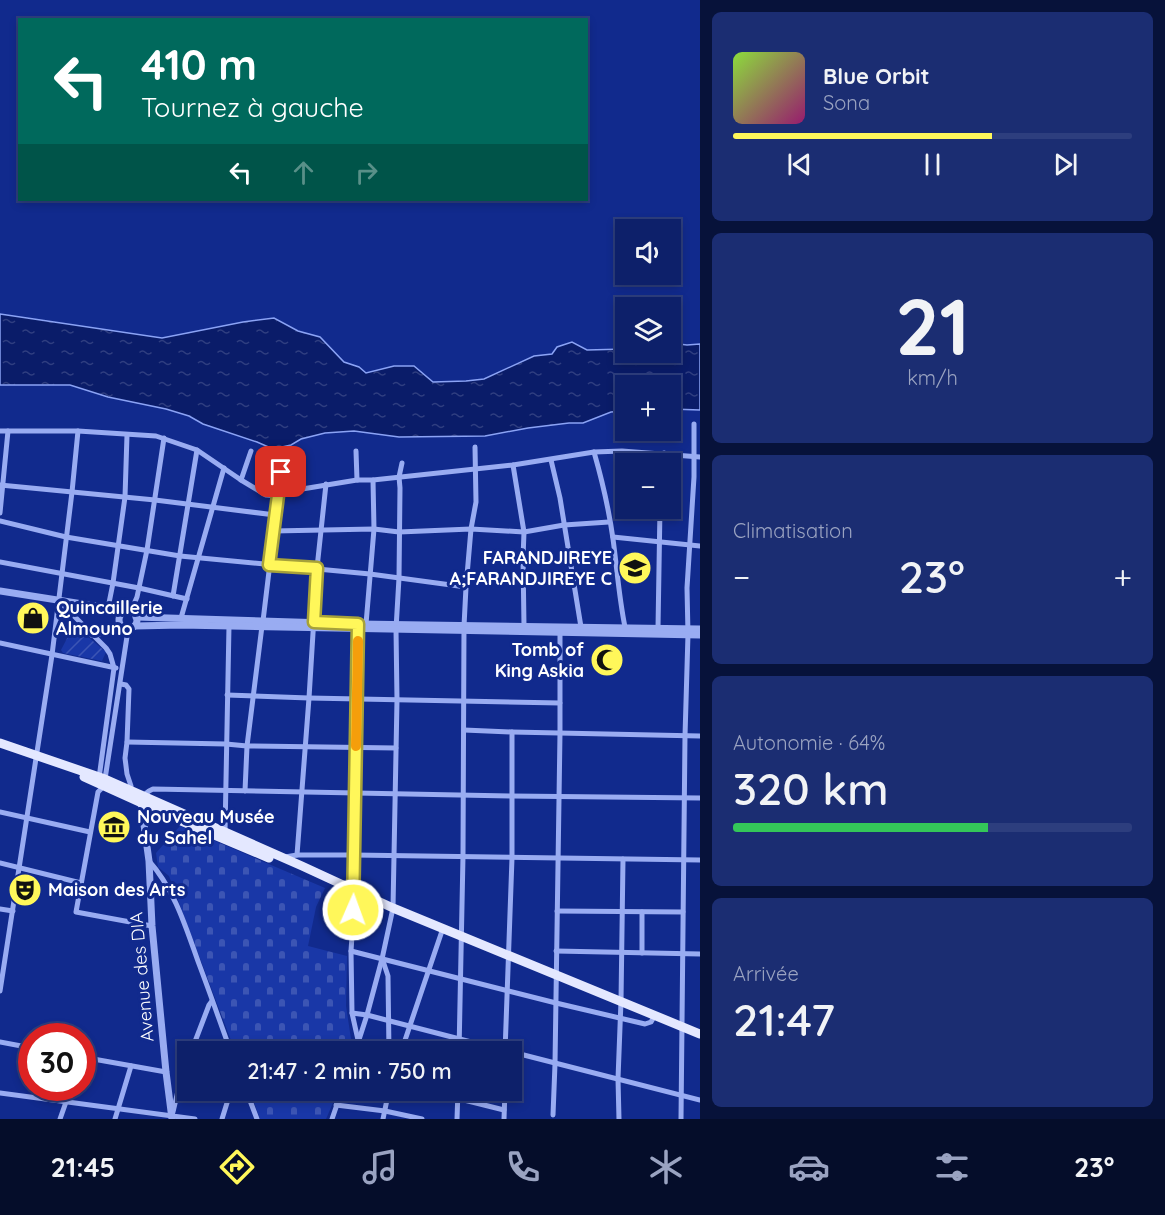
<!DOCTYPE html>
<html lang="fr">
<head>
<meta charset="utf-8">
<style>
  body { margin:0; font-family:Quicksand,sans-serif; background:#1b2d72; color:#f1f3f6; height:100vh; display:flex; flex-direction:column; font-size:22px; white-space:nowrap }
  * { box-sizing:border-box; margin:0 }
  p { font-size:20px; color:#9aa3c1 }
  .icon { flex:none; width:33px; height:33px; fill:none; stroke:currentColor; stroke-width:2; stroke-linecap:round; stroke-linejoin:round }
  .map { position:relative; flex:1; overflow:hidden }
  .details { display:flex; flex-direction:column; gap:12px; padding:12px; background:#07123a; width:465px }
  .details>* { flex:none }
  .top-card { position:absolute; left:18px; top:18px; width:570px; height:183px; border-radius:0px; box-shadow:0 3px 9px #0003,0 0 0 2px #2d3e7e; background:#00695c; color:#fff; overflow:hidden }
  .buttons { position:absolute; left:615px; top:219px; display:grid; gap:12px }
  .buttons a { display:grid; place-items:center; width:66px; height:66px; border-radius:0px; background:#0d206a; box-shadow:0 3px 9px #0003,0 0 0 2px #2d3e7e; font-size:30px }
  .speed { position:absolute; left:18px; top:1023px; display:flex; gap:12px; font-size:30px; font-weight:700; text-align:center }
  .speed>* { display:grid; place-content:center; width:78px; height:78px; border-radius:50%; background:#0d206a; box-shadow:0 3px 9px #0003,0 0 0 2px #2d3e7e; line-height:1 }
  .speed .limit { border:9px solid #d22; background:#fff; color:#111 }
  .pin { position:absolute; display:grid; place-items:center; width:51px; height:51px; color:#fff; margin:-26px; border-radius:12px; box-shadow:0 3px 9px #0006 }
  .me { position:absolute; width:66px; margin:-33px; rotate:2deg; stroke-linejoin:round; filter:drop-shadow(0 0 4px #0008) }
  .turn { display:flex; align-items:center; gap:21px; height:126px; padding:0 24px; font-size:27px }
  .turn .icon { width:78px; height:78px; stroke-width:2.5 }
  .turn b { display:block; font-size:42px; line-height:51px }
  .lanes { display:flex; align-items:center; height:57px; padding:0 24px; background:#0003; justify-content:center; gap:30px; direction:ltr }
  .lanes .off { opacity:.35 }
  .big { font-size:45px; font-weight:600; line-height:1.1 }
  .details .tile { flex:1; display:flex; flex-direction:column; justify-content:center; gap:9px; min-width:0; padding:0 21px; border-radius:9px; background:#1b2d72 }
  .details .dial { align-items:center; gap:0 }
  .dial b { font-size:78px; line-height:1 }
  .song { display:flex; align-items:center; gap:18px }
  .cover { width:72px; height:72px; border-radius:9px; background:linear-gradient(135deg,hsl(90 70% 55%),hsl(320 70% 35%)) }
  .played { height:6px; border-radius:3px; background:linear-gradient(90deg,#fff75a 65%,#2d3e7e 65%) }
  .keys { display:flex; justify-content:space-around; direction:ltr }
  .heat { display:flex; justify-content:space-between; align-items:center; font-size:33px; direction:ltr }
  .charge { height:9px; border-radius:4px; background:linear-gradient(90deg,#34c759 64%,#2d3e7e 0) }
  .trip { position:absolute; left:177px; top:1041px; width:345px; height:60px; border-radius:0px; background:#0d206a; box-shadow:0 3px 9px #0003,0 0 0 2px #2d3e7e; font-weight:600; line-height:60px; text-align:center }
  .tab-bar { display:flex; height:96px; justify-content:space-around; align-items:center; background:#050d2a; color:#9aa3c1 }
  .tab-bar .icon { width:42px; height:42px }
  .tab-bar .active { color:#fff75a }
  .tab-bar b { font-size:27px; color:#f1f3f6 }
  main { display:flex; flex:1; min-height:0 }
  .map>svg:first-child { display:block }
  .cemetery { fill:url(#cemetery-stones) }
  .garden { fill:url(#garden-furrows) }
  .water { fill:url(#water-ripples); stroke:#8ba3f5; stroke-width:1.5 }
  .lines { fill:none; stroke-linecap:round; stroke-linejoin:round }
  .minor { stroke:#99acf2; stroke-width:5 }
  .tertiary { stroke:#99acf2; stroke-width:7 }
  .primary { stroke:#e4e8ff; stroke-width:9 }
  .route-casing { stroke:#a6a13a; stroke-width:15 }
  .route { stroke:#fff75a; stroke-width:10 }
  .slow { stroke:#f59e0b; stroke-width:10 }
  .labels { text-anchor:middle; stroke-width:6; stroke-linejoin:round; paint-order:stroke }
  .poi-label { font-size:18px; font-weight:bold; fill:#fff; stroke:#112a8d; text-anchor:start }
  .street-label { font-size:18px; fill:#fff; stroke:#112a8d }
</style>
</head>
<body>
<main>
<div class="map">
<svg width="700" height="1119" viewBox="0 0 700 1119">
  <defs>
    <pattern id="cemetery-stones" width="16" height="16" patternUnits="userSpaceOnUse" patternTransform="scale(1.5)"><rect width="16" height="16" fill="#1937a7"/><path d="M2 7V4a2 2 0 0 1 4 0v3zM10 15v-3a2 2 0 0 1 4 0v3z" fill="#3c55b4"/></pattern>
    <pattern id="garden-furrows" width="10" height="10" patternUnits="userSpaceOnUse" patternTransform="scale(1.5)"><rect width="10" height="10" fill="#1937a7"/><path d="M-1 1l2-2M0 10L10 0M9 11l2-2" fill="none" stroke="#3c55b4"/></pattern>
    <pattern id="water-ripples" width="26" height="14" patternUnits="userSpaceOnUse" patternTransform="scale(1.5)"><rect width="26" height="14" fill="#0a1c69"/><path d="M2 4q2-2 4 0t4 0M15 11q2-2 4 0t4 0" fill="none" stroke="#2f3e80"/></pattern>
  </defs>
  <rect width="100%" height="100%" fill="#112a8d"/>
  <g class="cemetery">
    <path d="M180,826L325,888L316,907L308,946L347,956L346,1006L351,1039L349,1051H235L169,876L158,867L156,853Z"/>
    <path d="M250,1091V1090L338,1091L326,1119H260Z"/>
  </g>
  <path class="garden" d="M74,625L106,652L102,661L63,653L61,650Z"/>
  <path class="water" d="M0,314L162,338L243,322L274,318L298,331L320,337L344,362L359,367L366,373L394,366H414L433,382L466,381L484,379L534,356L552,354L557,347L572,342L587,350L625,349L626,352H670L671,343L687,345L700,344V410L671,409L670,386H626L625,411L611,412L583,423H569L528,428L485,436L399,437L354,431L325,433L301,439L291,445L273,449L257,442L203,424L189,416L166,409L108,397L70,385H0Z"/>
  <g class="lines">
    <g class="minor">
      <path d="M0,431H78L156,436L197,450L241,480L266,495L278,496L290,491L357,480H373L513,465L594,452L622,451L700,457"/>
      <path d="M356,451L357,480"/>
      <path d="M594,452C602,480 609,510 613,539C617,568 619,598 625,627"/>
      <path d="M551,460L560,498L581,627"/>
      <path d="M663,464L664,453"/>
      <path d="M513,465L524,532L523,558L524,626"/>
      <path d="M241,480L251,451"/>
      <path d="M0,485L155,500L275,515"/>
      <path d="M0,513L8,431"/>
      <path d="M0,521L66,537L180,556L370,574L466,587"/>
      <path d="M273,531L374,529L399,532L471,529L524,532L564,525L609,522"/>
      <path d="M613,537L700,546"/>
      <path d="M0,562L139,588L187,599"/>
      <path d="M173,596L197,450"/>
      <path d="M59,601L106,648L110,654L114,668L99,778"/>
      <path d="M108,608L113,583L125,497L127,435"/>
      <path d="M131,611L137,597L147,550L164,438"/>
      <path d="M181,618L224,468"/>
      <path d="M263,621L281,472"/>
      <path d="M366,624L374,529L373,480"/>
      <path d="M358,627L355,890L351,951L352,1013L358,1040"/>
      <path d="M658,628L660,508"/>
      <path d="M128,630L105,779L104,786L98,792L76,912L152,926"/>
      <path d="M91,635L105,633L122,627"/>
      <path d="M0,643L116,668"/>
      <path d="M121,684L126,685L129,689L127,742L125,758L127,774L131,786L130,791"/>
      <path d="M227,695L309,698L560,703"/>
      <path d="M464,730L512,732L700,736"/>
      <path d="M127,742L226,744L247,746L396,748"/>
      <path d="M245,791L247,746L262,626"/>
      <path d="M143,796L149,791L153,789L512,796L700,798"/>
      <path d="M0,812L90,832"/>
      <path d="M225,832L229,626"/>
      <path d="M297,855L309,698L317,568L326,484"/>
      <path d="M285,857L297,855H354L700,860"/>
      <path d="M149,861C175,890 186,928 199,964C210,993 220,1022 231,1052"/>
      <path d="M0,863L81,883"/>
      <path d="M0,909L13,911"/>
      <path d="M557,911L683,912"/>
      <path d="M351,951L556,1003L645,1024L651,1022L655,1015"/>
      <path d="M556,951L700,954"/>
      <path d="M642,953V912"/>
      <path d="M383,961L388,976L389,1052"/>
      <path d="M0,991L52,655L72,492L78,431"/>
      <path d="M352,1013L367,1015L506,1051"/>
      <path d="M0,1042L32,1048"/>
      <path d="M191,1052L209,1005L212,1001"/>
      <path d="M355,1052L367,1015L382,959L393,908L397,700L396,629L399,578L400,488L399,477L402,463"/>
      <path d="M401,1052L443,928"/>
      <path d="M459,1052L463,856L464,626L466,587L471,529L476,502L475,447"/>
      <path d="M505,1052L512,858V732"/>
      <path d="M512,1052L700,1100"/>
      <path d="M82,1057L166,1072"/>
      <path d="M246,1090L257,1119"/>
      <path d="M424,1090L504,1110"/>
      <path d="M0,1093L195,1119"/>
      <path d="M336,1105L385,1111L422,1119"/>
      <path d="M173,1112L181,1078L188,1060"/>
      <path d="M553,1115L555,1064L560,733V631"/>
      <path d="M60,1119L66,1102L69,1088"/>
      <path d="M115,1119L131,1066"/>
      <path d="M222,1119L231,1090"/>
      <path d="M332,1119L342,1090"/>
      <path d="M383,1119L389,1090"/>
      <path d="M457,1119L458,1090"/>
      <path d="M504,1119L505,1090"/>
      <path d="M619,1119L618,1079L621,1001L623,859"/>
      <path d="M681,1119L685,736L688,634L687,588L694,477V424"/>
    </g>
    <g class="tertiary">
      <path d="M0,591L108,608L114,611L120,615"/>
      <circle cx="128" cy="620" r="9"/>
      <path d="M136,617L358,624L700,629"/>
      <path d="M135,626L181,625L700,635"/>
      <path d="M142,799L141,803L149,861L152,926L166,1072L172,1119"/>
    </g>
    <g class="primary">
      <path d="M0,743L105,779L302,866L393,908L700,1034"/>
      <path d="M84,777L179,820L269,858"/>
    </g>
  </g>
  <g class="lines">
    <g class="route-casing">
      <path id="route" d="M281,472L269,565L317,568L314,622L358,624L353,910"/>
    </g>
    <use href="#route" class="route"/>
    <path class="slow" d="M356,746L358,641"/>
  </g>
  <defs>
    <g id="school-disc" transform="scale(1.725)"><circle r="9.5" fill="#fff75a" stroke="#112a8d"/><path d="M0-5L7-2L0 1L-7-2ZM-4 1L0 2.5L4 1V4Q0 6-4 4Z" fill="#111"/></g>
    <g id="shop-disc" transform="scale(1.725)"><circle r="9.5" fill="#fff75a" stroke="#112a8d"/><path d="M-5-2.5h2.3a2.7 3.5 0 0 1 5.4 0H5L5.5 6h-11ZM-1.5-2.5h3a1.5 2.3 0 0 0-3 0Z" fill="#111"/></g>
    <g id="mosque-disc" transform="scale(1.725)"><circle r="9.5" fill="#fff75a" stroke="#112a8d"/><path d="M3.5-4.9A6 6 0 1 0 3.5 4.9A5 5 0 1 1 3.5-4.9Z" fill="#111"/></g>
    <g id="museum-disc" transform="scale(1.725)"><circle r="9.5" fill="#fff75a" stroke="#112a8d"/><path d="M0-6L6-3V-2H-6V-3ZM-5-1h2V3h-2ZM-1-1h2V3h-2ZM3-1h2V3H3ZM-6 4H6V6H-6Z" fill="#111"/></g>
    <g id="theatre-disc" transform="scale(1.725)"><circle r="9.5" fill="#fff75a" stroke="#112a8d"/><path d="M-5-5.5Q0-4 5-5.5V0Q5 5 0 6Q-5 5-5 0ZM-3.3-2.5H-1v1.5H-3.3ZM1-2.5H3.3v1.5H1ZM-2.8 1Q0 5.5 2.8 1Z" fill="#111"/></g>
  </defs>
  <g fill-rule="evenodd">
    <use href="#school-disc" x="635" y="568"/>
    <use href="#shop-disc" x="33" y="618"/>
    <use href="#mosque-disc" x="607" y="660"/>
    <use href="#museum-disc" x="114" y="827"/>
    <use href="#theatre-disc" x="25" y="890"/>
  </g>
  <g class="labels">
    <g class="poi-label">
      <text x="612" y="564" text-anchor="end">FARANDJIREYE<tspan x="612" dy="21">A;FARANDJIREYE C</tspan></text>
      <text x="56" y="614">Quincaillerie<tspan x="56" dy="21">Almouno</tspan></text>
      <text x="584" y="656" text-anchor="end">Tomb of<tspan x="584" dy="21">King Askia</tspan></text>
      <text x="137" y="823">Nouveau Musée<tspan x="137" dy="21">du Sahel</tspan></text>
      <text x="48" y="896">Maison des Arts</text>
    </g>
    <g class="street-label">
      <text transform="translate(142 977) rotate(-95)" y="6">Avenue des DIA</text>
    </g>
  </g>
</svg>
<div class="buttons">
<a><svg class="icon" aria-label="sound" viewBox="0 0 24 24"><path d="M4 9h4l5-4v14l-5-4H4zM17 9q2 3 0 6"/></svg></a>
<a><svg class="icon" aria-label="layers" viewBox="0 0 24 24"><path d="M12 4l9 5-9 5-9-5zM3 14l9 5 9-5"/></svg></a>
<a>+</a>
<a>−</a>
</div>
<div class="speed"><div class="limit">30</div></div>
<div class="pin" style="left:281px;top:472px;background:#d93025"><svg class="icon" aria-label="arrive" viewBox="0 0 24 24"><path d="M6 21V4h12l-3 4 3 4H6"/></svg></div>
<svg class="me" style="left:353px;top:910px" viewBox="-20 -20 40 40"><circle r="17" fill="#fff75a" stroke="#fff" stroke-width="3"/><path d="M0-11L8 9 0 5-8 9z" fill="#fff"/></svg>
<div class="trip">21:47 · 2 min · 750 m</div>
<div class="top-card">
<div class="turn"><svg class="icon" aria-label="left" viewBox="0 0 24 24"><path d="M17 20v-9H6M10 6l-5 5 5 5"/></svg><div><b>410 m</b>Tournez à gauche</div></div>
<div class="lanes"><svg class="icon" aria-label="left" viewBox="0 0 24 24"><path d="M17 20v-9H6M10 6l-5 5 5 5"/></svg><svg class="icon off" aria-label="ahead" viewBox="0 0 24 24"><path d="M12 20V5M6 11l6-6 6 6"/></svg><svg class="icon off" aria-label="right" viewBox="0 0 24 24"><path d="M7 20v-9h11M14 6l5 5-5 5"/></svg></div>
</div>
</div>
<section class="details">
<div class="tile">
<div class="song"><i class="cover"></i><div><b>Blue Orbit</b><p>Sona</p></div></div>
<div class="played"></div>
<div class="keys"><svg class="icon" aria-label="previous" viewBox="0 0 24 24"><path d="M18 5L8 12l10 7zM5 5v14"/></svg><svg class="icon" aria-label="pause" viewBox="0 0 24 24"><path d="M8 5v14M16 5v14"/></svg><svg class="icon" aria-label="next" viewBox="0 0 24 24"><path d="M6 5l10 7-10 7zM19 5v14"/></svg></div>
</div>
<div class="tile dial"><b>21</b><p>km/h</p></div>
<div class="tile"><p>Climatisation</p>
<div class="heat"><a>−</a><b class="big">23°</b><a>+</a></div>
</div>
<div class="tile"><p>Autonomie · 64%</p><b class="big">320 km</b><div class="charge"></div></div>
<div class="tile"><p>Arrivée</p><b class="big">21:47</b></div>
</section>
</main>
<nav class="tab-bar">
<b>21:45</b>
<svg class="icon active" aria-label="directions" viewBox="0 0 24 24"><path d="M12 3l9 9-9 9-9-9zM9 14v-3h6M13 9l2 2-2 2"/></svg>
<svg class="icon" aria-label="music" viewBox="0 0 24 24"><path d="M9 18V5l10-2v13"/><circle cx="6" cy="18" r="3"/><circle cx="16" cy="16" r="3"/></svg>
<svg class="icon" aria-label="phone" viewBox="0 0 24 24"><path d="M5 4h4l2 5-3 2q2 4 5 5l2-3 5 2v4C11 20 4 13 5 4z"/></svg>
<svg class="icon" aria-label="climate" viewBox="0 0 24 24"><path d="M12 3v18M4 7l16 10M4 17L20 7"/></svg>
<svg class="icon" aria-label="car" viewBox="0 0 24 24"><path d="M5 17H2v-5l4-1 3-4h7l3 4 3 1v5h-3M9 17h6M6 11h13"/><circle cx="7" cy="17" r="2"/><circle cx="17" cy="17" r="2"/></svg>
<svg class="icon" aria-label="filters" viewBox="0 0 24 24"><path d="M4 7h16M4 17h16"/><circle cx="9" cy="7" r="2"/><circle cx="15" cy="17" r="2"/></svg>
<b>23°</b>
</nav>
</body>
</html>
